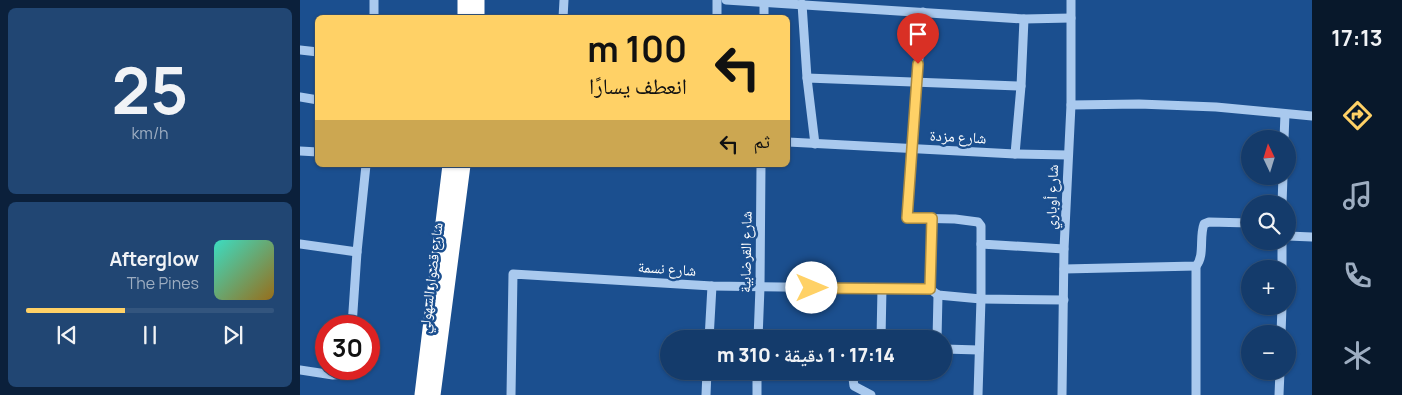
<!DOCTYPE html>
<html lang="ar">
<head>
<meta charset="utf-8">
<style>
  body { margin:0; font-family:Manrope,"Noto Naskh Arabic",sans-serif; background:#214673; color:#f1f3f6; direction:rtl; height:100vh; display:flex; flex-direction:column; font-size:19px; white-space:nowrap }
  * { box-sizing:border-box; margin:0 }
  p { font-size:16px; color:#9dadc1 }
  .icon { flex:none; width:28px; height:28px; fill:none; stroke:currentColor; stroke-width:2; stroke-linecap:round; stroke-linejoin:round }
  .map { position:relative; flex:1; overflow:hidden; direction:ltr }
  .panel { display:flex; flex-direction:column; gap:8px; padding:8px; background:#0b203b; width:300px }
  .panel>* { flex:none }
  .hud { position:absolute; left:15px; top:15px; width:475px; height:152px; border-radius:8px; box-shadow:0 1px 4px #0004,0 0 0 1px #33557e; direction:rtl; background:#ffd166; color:#111; overflow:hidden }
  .needle { width:32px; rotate:356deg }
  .controls { position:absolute; left:941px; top:130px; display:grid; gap:10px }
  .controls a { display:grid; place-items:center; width:55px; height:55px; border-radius:50%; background:#143b6b; box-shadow:0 1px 4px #0004,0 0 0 1px #33557e; font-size:25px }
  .speed { position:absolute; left:15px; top:315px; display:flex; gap:10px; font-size:25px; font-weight:700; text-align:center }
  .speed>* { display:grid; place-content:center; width:65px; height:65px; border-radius:50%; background:#143b6b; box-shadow:0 1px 4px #0004,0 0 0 1px #33557e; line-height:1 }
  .speed .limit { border:8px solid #d22; background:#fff; color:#111 }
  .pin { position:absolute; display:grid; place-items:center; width:42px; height:42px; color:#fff; margin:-51px -21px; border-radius:50% 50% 50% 0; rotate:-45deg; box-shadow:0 0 5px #0007 }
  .pin .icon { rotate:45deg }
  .me { position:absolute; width:55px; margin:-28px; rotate:90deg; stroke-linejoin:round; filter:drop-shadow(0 0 4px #0008) }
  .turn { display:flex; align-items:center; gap:18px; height:105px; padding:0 20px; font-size:22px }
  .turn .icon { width:65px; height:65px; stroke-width:2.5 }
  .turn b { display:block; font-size:35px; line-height:42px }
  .then { display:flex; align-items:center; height:48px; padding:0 20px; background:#0003; gap:10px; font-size:19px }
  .panel .tile { flex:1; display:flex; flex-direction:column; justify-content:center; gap:8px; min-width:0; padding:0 18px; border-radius:8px; background:#214673 }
  .panel .dial { align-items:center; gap:0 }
  .dial b { font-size:65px; line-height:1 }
  .song { display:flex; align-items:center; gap:15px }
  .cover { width:60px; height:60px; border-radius:8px; background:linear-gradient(135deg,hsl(170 70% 55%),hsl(40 70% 35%)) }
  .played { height:5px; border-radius:2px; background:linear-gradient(90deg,#ffd166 40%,#33557e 40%) }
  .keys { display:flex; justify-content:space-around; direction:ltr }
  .trip { position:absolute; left:360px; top:330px; width:292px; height:50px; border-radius:25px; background:#143b6b; box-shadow:0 1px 4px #0004,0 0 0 1px #33557e; font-weight:800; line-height:50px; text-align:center; direction:rtl }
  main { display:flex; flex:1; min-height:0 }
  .menu { display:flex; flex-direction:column; width:90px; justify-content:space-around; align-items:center; background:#08182b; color:#9dadc1 }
  .menu .icon { width:35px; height:35px }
  .menu .current { color:#ffd166 }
  .menu b { font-size:22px; color:#f1f3f6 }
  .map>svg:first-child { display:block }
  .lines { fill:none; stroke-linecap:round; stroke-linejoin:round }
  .minor { stroke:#a9c9ee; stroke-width:9 }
  .highway { stroke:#fff; stroke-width:15 }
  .route-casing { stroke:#a68842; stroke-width:12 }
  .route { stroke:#ffd166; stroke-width:9 }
  .labels { text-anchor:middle; stroke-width:5; stroke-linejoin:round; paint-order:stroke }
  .street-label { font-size:15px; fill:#fff; stroke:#1b4f8f }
</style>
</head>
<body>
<main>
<nav class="menu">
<b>17:13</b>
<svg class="icon current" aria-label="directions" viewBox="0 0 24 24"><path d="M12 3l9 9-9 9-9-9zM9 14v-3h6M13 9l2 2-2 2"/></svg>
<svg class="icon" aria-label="music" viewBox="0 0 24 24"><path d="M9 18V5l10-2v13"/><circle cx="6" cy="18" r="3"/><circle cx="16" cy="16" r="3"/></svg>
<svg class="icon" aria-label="phone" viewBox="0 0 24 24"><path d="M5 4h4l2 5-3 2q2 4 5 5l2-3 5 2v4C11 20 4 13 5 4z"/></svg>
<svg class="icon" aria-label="climate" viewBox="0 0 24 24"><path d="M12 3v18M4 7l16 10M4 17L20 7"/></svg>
</nav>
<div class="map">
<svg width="1012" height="395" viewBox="0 0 1012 395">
  <rect width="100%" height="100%" fill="#1b4f8f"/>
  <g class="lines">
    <g class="minor">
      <path d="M426,0L724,19L771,18"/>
      <path d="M502,4L507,78"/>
      <path d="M623,12L611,148L607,218L655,219L678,222L681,226V244L764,249"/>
      <path d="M74,18V0"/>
      <path d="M263,18L264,0"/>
      <path d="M417,18V0"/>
      <path d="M464,18V0"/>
      <path d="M0,50L18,52"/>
      <path d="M0,97L18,100"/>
      <path d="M771,105L839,104L916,107L1012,116"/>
      <path d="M984,139L985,114"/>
      <path d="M488,142L715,154L768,155"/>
      <path d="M515,144L507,78L721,86"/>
      <path d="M0,151L18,152"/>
      <path d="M715,154L721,86L724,19"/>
      <path d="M982,204L983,176"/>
      <path d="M988,236L1012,237"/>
      <path d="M982,241V269"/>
      <path d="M0,244L57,252"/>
      <path d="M896,266V395"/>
      <path d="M764,269L896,266C905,256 899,237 904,224L909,222L950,223"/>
      <path d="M630,289L632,218"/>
      <path d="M638,295L681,299L764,300"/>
      <path d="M52,326L57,252L66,165"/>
      <path d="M981,334L982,306"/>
      <path d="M409,339L412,286"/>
      <path d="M458,339L460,287L461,165"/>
      <path d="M581,339L582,288"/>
      <path d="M637,339L638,295"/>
      <path d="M644,349L679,350"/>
      <path d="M0,370L33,375L44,374L47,369"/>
      <path d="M552,371L554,386L571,395"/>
      <path d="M211,395L213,274L412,286L630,289L638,295"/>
      <path d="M406,395L407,371"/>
      <path d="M457,395V371"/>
      <path d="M678,395L681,299V244"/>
      <path d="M762,395L764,249L771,105V0"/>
      <path d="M979,395L980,371"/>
    </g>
    <g class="highway">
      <path d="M165,18V0"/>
      <path d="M177,18V0"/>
      <path d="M122,395L150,165"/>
      <path d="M133,395L163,165"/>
    </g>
  </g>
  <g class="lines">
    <g class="route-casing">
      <path id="route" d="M512,288L630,289L632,218H607L618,64"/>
    </g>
    <use href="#route" class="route"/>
  </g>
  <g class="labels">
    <g class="street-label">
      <text transform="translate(658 137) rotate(3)" y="5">شارع مزدة</text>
      <text transform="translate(752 197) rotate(-88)" y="5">شارع أوباري</text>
      <text transform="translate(446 252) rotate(-89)" y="5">شارع القرضابية</text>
      <text transform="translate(367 269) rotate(4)" y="5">شارع نسمة</text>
      <text transform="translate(131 278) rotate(-83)" y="5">شارع قضوار السهولي</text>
    </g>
  </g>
</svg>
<div class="controls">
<a><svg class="needle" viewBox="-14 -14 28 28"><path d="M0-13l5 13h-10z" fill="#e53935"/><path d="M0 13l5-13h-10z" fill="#9dadc1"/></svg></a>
<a><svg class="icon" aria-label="search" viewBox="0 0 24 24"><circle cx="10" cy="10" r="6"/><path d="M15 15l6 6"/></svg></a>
<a>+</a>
<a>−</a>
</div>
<div class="speed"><div class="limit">30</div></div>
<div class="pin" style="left:618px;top:64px;background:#d93025"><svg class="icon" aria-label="arrive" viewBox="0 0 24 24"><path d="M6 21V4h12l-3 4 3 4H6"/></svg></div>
<svg class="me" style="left:512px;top:288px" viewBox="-20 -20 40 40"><circle r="19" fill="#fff"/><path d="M0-13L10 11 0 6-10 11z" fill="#ffd166"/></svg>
<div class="trip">17:14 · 1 دقيقة · 310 m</div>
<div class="hud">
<div class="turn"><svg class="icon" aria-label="left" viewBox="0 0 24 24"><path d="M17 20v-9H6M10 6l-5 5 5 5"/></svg><div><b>100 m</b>انعطف يسارًا</div></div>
<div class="then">ثم<svg class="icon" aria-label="left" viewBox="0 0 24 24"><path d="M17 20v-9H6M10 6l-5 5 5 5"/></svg></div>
</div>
</div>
<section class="panel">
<div class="tile dial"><b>25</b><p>km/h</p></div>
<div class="tile">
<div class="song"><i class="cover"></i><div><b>Afterglow</b><p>The Pines</p></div></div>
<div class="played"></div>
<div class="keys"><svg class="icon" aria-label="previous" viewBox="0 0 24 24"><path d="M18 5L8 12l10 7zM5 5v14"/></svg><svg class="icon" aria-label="pause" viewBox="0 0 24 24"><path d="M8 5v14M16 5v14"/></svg><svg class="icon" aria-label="next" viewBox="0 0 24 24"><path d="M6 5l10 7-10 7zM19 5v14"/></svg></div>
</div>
</section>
</main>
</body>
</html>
